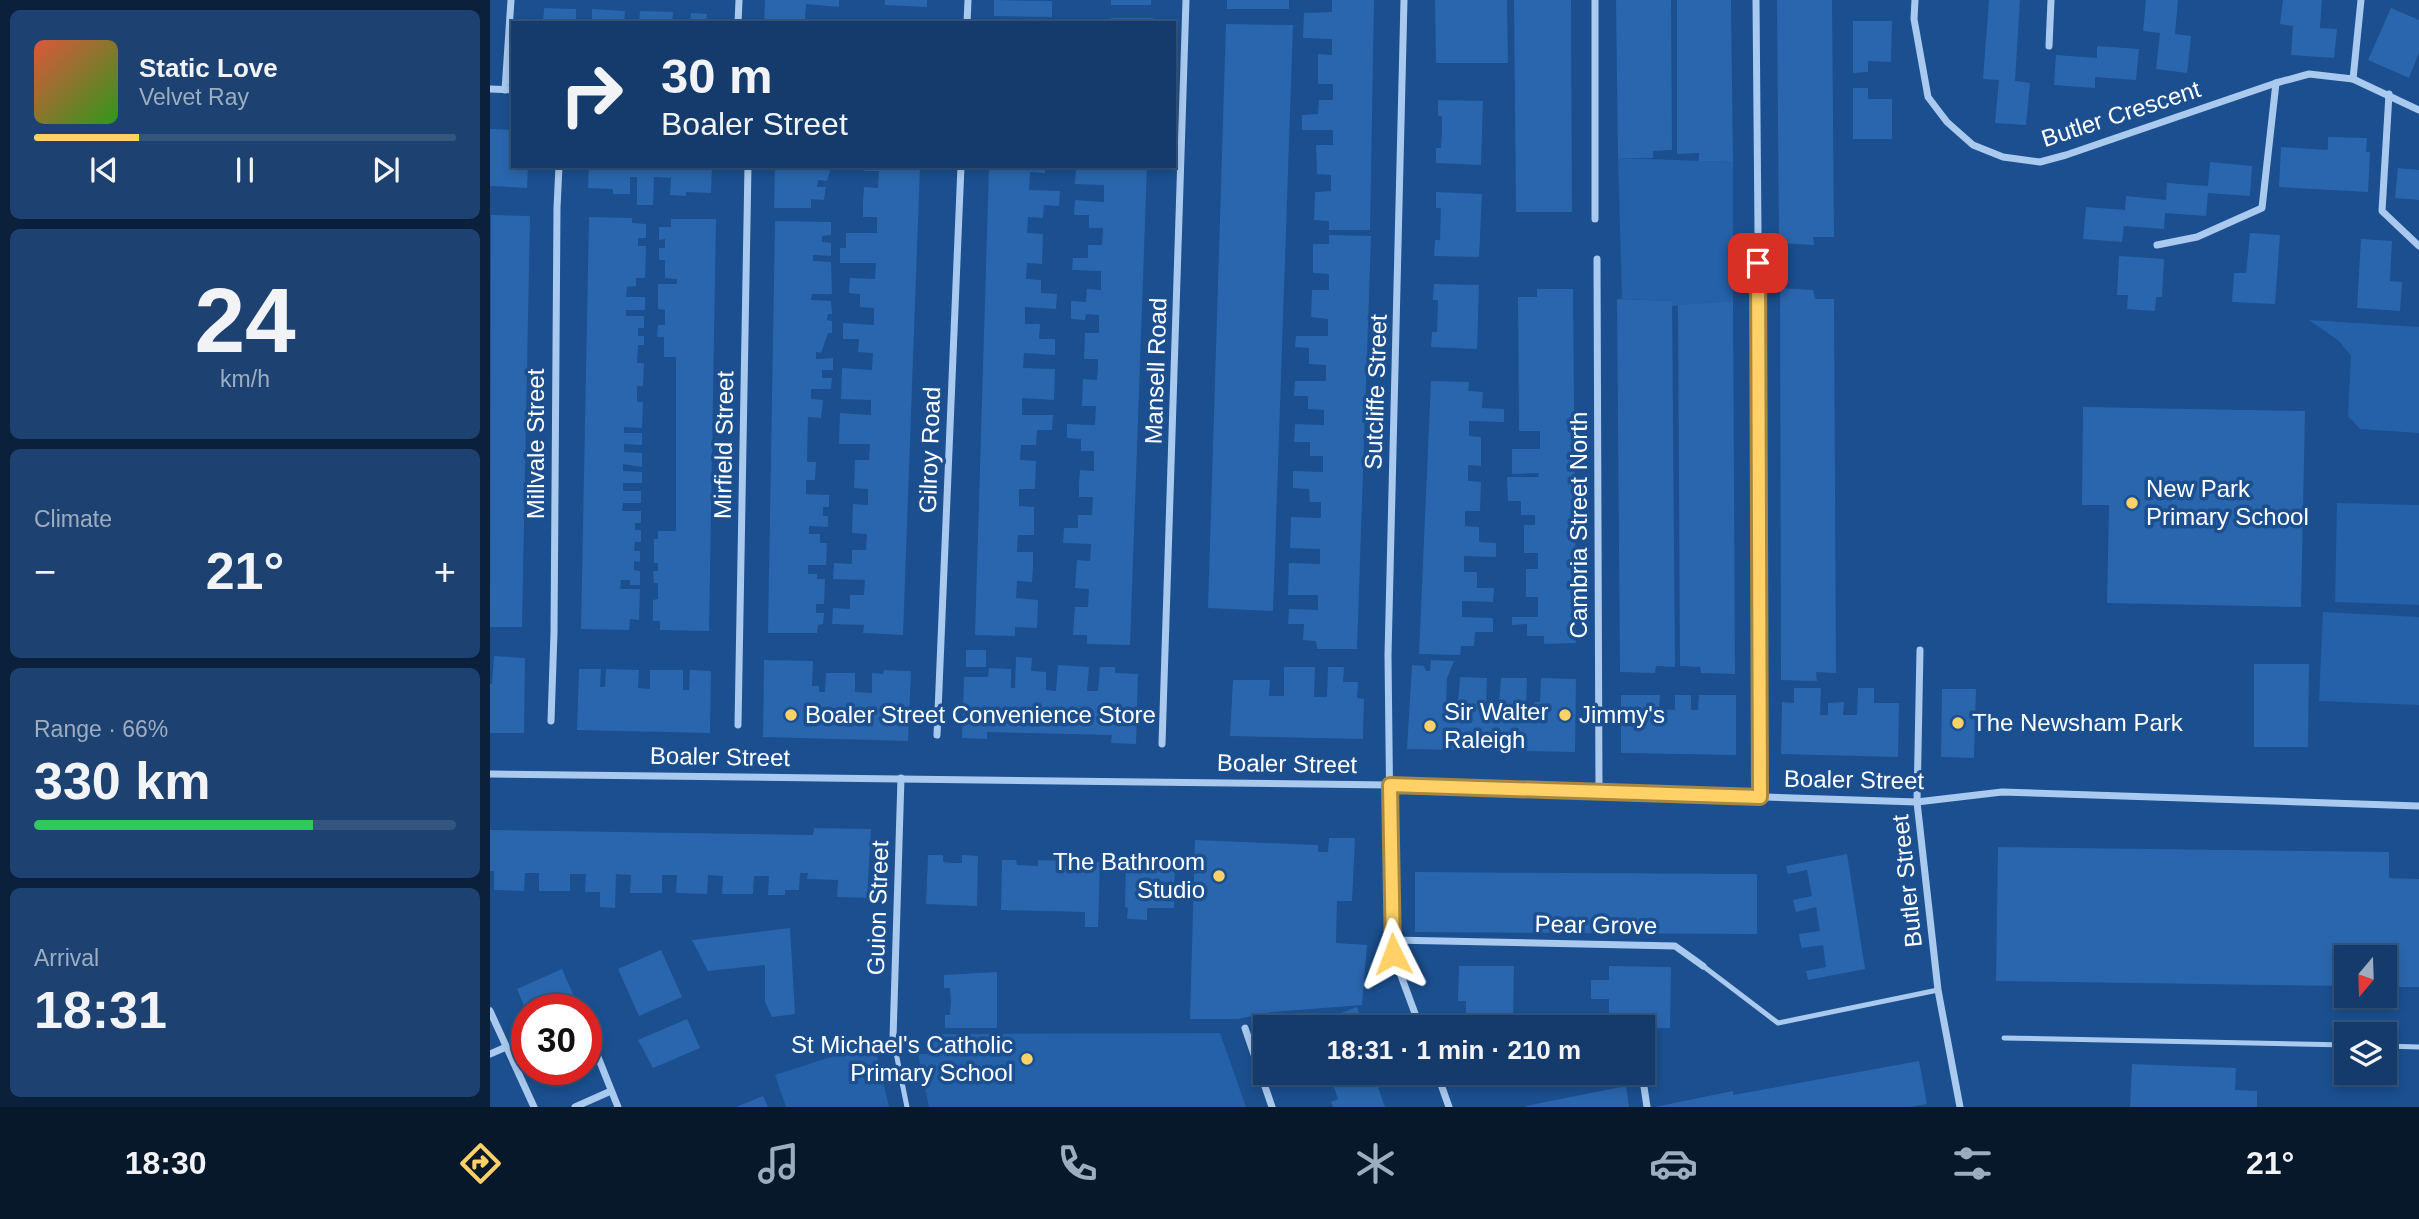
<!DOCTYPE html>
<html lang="en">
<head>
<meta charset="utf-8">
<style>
  body { margin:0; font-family:Helvetica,sans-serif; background:#1d4271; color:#f1f3f6; height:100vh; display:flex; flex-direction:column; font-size:26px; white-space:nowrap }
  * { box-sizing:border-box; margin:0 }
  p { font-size:23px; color:#9dadc1 }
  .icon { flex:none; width:38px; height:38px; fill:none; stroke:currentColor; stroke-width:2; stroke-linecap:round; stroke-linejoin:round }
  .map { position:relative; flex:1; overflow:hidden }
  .drawer { display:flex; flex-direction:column; gap:10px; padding:10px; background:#0b203b; width:490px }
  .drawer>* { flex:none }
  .banner { position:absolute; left:21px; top:21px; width:665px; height:147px; border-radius:0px; box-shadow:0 4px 10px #0003,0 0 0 2px #33557e; background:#143b6b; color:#f1f3f6; overflow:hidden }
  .needle { width:46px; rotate:199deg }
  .tools { position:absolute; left:1844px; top:945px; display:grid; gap:14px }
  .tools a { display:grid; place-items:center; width:63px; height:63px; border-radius:0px; background:#143b6b; box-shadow:0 4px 10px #0003,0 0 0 2px #33557e; font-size:35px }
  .speed { position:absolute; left:21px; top:994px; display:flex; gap:14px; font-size:35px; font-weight:700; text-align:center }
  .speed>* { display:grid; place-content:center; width:91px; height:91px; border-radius:50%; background:#143b6b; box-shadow:0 4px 10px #0003,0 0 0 2px #33557e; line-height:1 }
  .speed .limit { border:10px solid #d22; background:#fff; color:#111 }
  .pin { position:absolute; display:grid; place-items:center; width:60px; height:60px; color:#fff; margin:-30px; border-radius:14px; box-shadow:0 4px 10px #0006 }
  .me { position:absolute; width:77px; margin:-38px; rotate:357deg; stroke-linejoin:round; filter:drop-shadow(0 0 5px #0008) }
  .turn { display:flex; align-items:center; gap:24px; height:147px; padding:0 35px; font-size:32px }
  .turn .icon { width:91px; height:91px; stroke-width:2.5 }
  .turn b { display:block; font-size:49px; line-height:60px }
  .big { font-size:52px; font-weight:700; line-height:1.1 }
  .drawer .widget { flex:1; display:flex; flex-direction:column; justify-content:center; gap:10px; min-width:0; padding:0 24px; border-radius:10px; background:#1d4271 }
  .drawer .dial { align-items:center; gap:0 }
  .dial b { font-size:91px; line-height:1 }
  .song { display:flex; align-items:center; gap:21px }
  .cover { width:84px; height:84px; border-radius:10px; background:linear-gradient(135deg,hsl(10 70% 55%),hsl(110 70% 35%)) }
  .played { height:7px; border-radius:4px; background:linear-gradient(90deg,#ffd166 25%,#33557e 25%) }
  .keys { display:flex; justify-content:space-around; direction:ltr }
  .heat { display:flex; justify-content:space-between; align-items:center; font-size:38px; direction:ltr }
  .charge { height:10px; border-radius:5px; background:linear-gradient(90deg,#34c759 66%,#33557e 0) }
  .trip { position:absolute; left:763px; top:1015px; width:402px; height:70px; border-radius:0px; background:#143b6b; box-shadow:0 4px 10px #0003,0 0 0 2px #33557e; font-weight:700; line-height:70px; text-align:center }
  .tabs { display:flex; height:112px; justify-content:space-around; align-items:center; background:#08182b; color:#9dadc1 }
  .tabs .icon { width:49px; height:49px }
  .tabs .selected { color:#ffd166 }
  .tabs b { font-size:32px; color:#f1f3f6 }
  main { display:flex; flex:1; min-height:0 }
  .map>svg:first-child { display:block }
  .green { fill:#2461a8 }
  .building { fill:#2a66ad }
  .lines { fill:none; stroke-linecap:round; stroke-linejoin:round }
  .lane { stroke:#a9c9ee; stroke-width:5 }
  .street { stroke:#a9c9ee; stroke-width:7 }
  .route-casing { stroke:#a68842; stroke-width:18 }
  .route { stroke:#ffd166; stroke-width:12 }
  .poi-dot { fill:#ffd166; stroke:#1b4f8f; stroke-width:2.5 }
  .labels { text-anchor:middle; stroke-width:7; stroke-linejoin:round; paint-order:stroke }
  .street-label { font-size:24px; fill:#fff; stroke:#1b4f8f }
  .poi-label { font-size:24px; fill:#fff; stroke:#1b4f8f; text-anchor:start }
</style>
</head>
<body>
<main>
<section class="drawer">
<div class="widget">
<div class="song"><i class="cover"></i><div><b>Static Love</b><p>Velvet Ray</p></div></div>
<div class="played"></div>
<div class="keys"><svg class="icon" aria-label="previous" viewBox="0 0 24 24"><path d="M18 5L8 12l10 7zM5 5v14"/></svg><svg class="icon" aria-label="pause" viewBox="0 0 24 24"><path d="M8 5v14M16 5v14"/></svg><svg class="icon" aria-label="next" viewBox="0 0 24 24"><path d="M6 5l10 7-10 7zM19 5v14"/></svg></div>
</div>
<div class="widget dial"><b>24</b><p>km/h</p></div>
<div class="widget"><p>Climate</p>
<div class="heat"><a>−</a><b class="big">21°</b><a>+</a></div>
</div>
<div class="widget"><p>Range · 66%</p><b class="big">330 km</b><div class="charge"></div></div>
<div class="widget"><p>Arrival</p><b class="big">18:31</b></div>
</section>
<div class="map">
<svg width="1929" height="1107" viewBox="0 0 1929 1107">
  <rect width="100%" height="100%" fill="#1b4f8f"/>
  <g class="green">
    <path d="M1128,158L1243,162V301L1182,306L1181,301L1132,299Z"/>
    <path d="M1819,320L1929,327V433L1870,429L1858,416L1861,356L1849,341Z"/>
    <path d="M1847,503L1929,505V605L1845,602Z"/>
    <path d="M1833,612L1929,617V705L1829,701Z"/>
    <path d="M730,1033L756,1107H439L428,1054H441L439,1034Z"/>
    <path d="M384,1043L399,1107H296L285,1075Z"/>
  </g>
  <g class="building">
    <path d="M275,0H349V7L316,4L315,19L333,20V23H274Z"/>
    <path d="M395,0H437V7L395,5Z"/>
    <path d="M504,0L562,1V17L504,16Z"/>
    <rect x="621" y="0" width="40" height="5"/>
    <rect x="737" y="0" width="62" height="9"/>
    <path d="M842,0H884L880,230H839V221L824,220L825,192L841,191V175L827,174L826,145H843V130H812V115L828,114L829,100H843V84H828V54L842,55V39L813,38L814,13L842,12Z"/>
    <path d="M945,0H1017L1018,63H946Z"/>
    <path d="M1024,0H1081L1082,212H1026Z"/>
    <path d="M1126,0H1181L1182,150L1163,151V158H1128Z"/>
    <path d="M1187,0H1241L1243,162L1209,161V153L1187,154Z"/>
    <path d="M1287,0H1342L1344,237H1323L1324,245L1289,243Z"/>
    <path d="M1499,0H1530L1525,81L1540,83L1536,125L1505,123L1509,80L1493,79Z"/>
    <path d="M1656,0H1688L1685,34L1701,36L1697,73L1666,69L1670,33L1653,31Z"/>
    <path d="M1793,0H1832L1830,28L1847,29L1844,58L1801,55L1803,26L1790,24Z"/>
    <path d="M54,8L86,9V23H53Z"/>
    <path d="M1901,8L1929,20V53L1919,78L1878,60Z"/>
    <path d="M102,9L135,11L134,23H102Z"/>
    <path d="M150,11L183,12L182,23H149Z"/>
    <path d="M201,13L217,14L216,23H200Z"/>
    <rect x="621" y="18" width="42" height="5"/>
    <path d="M379,19L435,20V23H379Z"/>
    <path d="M1363,21H1402L1401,62L1378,61V72L1363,73Z"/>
    <path d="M736,24L803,25L783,611L718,608Z"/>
    <path d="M1607,46L1649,49L1646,80L1605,77V88L1564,85L1566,55L1607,58Z"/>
    <path d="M1363,88H1378V99H1402V139H1363Z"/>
    <path d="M948,100L993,101L991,165L946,163V148H951L952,132V116H948Z"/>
    <path d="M0,129L23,130V166H38L37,188L0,186Z"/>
    <path d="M1838,137L1877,138L1876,152H1880L1878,192L1789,187L1791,147L1836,150L1838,149Z"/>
    <path d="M1720,162L1762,166L1760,196L1718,193L1716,216L1675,213L1674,229L1634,226L1632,242L1593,239L1596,207L1635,210L1636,196L1676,200L1677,183L1718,186Z"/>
    <path d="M99,166H222L221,193L196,192V196L180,195L181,178L164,177L163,205H147V177H140V194H123V189L98,188Z"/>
    <path d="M285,166L341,168L337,181L328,180L327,187H336L334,200L321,199V208H284Z"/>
    <path d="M374,166H430L413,635L373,633L374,625L342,624L343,608L360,609V595H374L375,580L343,579L344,563L362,564V550H376L377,534L362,533L363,504L378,505V489L364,488L365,460H379L380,444H349L350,413L381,415V400L351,399L352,368L382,370L383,353L368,352L369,339H353V323L384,325V308L370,307V294L359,293L360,278L385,279L386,263H350V248H356V233H387V217H373V202L374,187L388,188L389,171H374Z"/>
    <path d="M499,166H555V173L540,172L539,190L570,191L569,206L554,205L553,218L538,217L537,233L553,234L552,264L537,263L536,279L551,280V293L567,294L566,309L535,307V324H550L549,339H565V355L534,353L533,368L565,369L564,400L532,398V415H563L562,430H547L546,445H531L530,460L546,461L545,489H529V506L544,507V535H528L527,552H543V567L542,582L527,581L526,598L548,600L547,628L525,627V636L485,635Z"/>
    <path d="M601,166H657L640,645L597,644V635H583L585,607H598L599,589L585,588L587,560L600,561L601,544L573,543L574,528H588V515H602L603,497H589V483L590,470L604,471V451H591V439L577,438V424L605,425L606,406H592L593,379L607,380L608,369V359H594L595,333H609V315L596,314L595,320L581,319V301L596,302L597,289L611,290V271L582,270L583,258H598V245H612L613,228H599V215H584L585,200L614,202V185L585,184L586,169H601Z"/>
    <path d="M1908,168L1929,170V200L1905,198Z"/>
    <path d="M946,192L992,194L989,257L944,256L945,240H950L951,208H946Z"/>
    <path d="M1,215L40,216L32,627H0Z"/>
    <path d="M99,217L142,218V223L156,224V238H148V246H156L155,278H146V286L137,287L136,297H155V310H136V316H154V328H148V336H154V345H148L147,363H154L153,386H147V402H153L152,428L134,427V433H152V445L134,444V452L152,453V467L133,464V471L152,472V483H133V491H151V503H133L132,511H151V523H145V530H151V542H145L144,551H150V562L144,561V570L150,571V585H140V580H131L130,589H150L149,620L140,619L139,630L91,629Z"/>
    <path d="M181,219H226L219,631L170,630V621H163V600L168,599V583H164L163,571H168V563H164V539H168V531H186V357H174V337H167L168,325H175V310L168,309V284H187V279L175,278V260H169V248H175V239L169,240V227H181Z"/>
    <path d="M285,221L341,222V235L332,236V242L341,243V256L323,255V261L341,262L342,294H322L321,300L341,301L342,314H338L337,320L342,321V333H338L331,353L326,352V359L343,358V370H332V378H342L341,389H321V399L333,400L331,418L318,417L317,462H326L325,480H316V494L339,495V507H333V516H338V527L319,526V534H330V543H337L336,565H318V574H327V579H335L334,604H326V613H334L333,624L328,625L327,633H278Z"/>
    <path d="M1760,233L1790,235L1785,304L1742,302L1744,273H1756Z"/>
    <path d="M839,235L881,236L867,649H827L826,641L813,640L814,624H798L799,609L828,610V595H798L799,563L830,564V549L800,548L801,517L831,518V502H820L819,489L803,488V471L833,472V456H820V442H804L805,424L834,425V410L818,409V396H804L805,381H836V365L819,364V348L805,347L806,336H838V319L821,317L822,290H839V274L823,273V244H839Z"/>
    <path d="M1871,239L1902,241L1900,281L1912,282L1910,311L1867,308Z"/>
    <path d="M1629,256L1674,259L1672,297H1666L1665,311L1637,309L1638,295H1627Z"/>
    <path d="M944,284L989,285L987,349L941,347L942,332H947L948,300H943Z"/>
    <path d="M1290,288L1323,290L1325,299H1344L1346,673L1326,672L1327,681L1291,680Z"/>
    <path d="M1047,289H1083L1086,643L1054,644V636H1037V624L1022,625V617H1048V597H1036V569H1048V553H1034V525H1045V515H1031V501H1018L1017,477H1048L1049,473L1022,474V449H1050V431H1029L1028,297H1047Z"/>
    <path d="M1127,299L1182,301L1185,667L1166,666L1165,673L1130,672Z"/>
    <path d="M1243,301L1245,674L1211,673L1210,667L1190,666L1188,305Z"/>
    <path d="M941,381L979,382L978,391L993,392L992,408L1014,409V422L979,421V436L991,437V466L978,465V481L991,482L990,511H975V526L989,527V542L1006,543V557L974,556V572H987V588H1004L1003,602L972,601V617L1003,618V632H985L984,646H971L970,655L929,654Z"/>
    <path d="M1593,407L1815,411L1811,607L1617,603L1619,505H1592Z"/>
    <rect x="476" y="650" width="20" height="17"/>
    <path d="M4,656L35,658L34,733H0V684H2Z"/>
    <path d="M526,657L542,658L541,671L556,672V690L566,691L568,665L599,667L597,691H608L610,667H625V673L648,674L646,744L621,743L622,735L497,732V739L472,738L474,677H498L499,668L521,669V688H525Z"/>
    <path d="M274,660L323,661L322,686H329V692H335L336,673H365V692L382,693V673L393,674L394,670L421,671L418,741L273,737Z"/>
    <path d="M941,660L964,661L957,678L956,703L968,704L970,677L997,678L996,704H1009L1011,678H1037L1036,705H1044V702H1050L1051,678L1086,679L1085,752L917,749L922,665L934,666L936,671H940Z"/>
    <path d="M1764,664H1819L1818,747H1764Z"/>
    <path d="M794,667H825L824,697H837L838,667H854L853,682H868L867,698L874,699L873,739L740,736L743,680H780L779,696H794Z"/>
    <path d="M89,669H111L110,687H115L116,669L149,670L148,688L160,689V670H193V690H199L200,670L221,671L220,733L87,730Z"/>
    <path d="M1304,688H1331L1330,715H1338V703L1354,702L1353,715H1367L1368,688H1384V703H1409L1408,757L1291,754L1292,702L1304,703Z"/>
    <path d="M1452,689H1486L1484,758L1451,757Z"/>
    <path d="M1131,695H1170L1169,709L1185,710V695H1201V710H1208L1209,695H1246V755L1131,753Z"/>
    <path d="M324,828L381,829L377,898L347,897L348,880L317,879L318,873H310L309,890H295V895H278L279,876H264L263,894H232L233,876L218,875L217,894L186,893L187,875H172V893H140L141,875L126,874L125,908L110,907V892H95L96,874H80V891H49V873H35L34,891L4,890V871H0V830L323,835Z"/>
    <path d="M839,838H865L862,901H847L846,943L877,945L872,1005L782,1012L748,1019H700L705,840L828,845V852H838Z"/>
    <path d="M1508,847L1899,852V878L1929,879V987H1895V957H1857V986L1506,981Z"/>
    <path d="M1357,854L1375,969L1318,980L1316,971L1336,967L1333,945L1312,948L1310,941L1309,934L1330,931L1326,907L1306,912L1303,900L1322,896L1317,870L1298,874L1296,866Z"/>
    <path d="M438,855H453V862L463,863H472V855L488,856L487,906L436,904Z"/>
    <path d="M636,859H651V865H661L670,866V859L685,860L684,908H657V920L637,919L638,908L635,907Z"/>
    <path d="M512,860H526L527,865L548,866V860L575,861V866H585L595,867L596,861L610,862L608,927H595V912L511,910Z"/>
    <path d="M925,872L1267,874V934L925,932Z"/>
    <path d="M300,928L305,1014L282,1017L275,1002V965L218,971L202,940Z"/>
    <path d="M171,950L192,997L149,1016L128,969Z"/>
    <path d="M969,966H1024L1023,1024L1036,1025V1027H983V1025H976V1001H968Z"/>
    <path d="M1119,966L1181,967L1180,1028H1159L1158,1047H1153V1027H1119V999H1101V980H1119Z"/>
    <path d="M72,969L90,1010H36L27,989Z"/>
    <path d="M507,972V1028H455V1015H460L461,1001L460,988H454V975Z"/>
    <path d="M867,1007L874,1027H823L822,1024Z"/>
    <path d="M197,1019L210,1048L163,1068L148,1040Z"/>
    <path d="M1429,1061L1437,1104L1420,1107H1165L1243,1091V1095Z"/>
    <path d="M1642,1064L1746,1068L1745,1090L1767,1091V1107H1640Z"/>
    <path d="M839,1073H890L895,1085L888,1088L895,1107H843L841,1102L848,1099Z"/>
    <path d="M1136,1086L1139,1107H1036V1106Z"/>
    <path d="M273,1096L278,1107H246Z"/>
  </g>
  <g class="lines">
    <g class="lane">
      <path d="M1213,966L1288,1023L1448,990"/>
      <path d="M403,1038L417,1107"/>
      <path d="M1514,1038L1857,1045"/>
      <path d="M1895,1046L1929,1047"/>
    </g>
    <g class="street">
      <path d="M914,0L898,655L901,916L903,954L930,1027"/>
      <path d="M1105,0V219"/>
      <path d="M1266,0L1268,232"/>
      <path d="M1425,0L1424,19L1438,97L1457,122L1483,145L1513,157L1550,162L1576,155L1786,83L1819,74L1863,79L1929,110"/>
      <path d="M248,23L249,0"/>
      <path d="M477,23L478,0"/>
      <path d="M1559,46L1561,0"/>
      <path d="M1863,79L1871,0"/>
      <path d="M0,89L23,90"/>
      <path d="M15,90L21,0"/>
      <path d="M1899,94L1892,211L1929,246"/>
      <path d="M1667,245L1707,237L1772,208L1786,83"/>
      <path d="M1107,259L1109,791"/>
      <path d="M1268,263L1270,797"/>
      <path d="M1430,650L1427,802L1448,990L1470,1107"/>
      <path d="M61,721L64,633L67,208L69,166"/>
      <path d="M248,725L258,166"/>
      <path d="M447,735L471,166"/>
      <path d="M672,744L696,0"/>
      <path d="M0,774L900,785L1427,802L1512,792L1929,806"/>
      <path d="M902,940L1185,946L1213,966"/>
      <path d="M0,1011L44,1107"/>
      <path d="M755,1028L782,1107"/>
      <path d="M403,1038L411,778"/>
      <path d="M0,1054L16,1047"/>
      <path d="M108,1057L128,1107"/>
      <path d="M947,1073L959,1107"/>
      <path d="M1153,1080L1157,1107"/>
      <path d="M85,1107L121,1091"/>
    </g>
  </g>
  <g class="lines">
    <g class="route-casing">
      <path id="route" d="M903,954L900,785L1270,797L1268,263"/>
    </g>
    <use href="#route" class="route"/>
  </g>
  <g class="poi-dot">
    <circle cx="1642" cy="503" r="7"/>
    <circle cx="301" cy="715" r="7"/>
    <circle cx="1075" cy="715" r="7"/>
    <circle cx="1468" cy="723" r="7"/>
    <circle cx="940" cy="726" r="7"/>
    <circle cx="729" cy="876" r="7"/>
    <circle cx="537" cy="1059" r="7"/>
  </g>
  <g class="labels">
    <g class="street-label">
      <text transform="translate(1631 114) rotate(-18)" y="8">Butler Crescent</text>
      <text transform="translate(666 371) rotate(-88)" y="8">Mansell Road</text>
      <text transform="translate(886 392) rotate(-88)" y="8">Sutcliffe Street</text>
      <text transform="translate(46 444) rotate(-90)" y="8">Millvale Street</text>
      <text transform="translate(234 445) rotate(-89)" y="8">Mirfield Street</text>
      <text transform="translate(440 450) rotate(-88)" y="8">Gilroy Road</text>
      <text transform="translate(1089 525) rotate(-90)" y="8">Cambria Street North</text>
      <text transform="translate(230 757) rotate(1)" y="8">Boaler Street</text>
      <text transform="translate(797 764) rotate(1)" y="8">Boaler Street</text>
      <text transform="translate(1364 780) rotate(1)" y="8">Boaler Street</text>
      <text transform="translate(1417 881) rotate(-96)" y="8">Butler Street</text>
      <text transform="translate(388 908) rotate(-88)" y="8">Guion Street</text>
      <text transform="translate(1106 925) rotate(1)" y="8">Pear Grove</text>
    </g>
    <g class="poi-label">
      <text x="1656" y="497">New Park<tspan x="1656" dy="28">Primary School</tspan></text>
      <text x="954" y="720">Sir Walter<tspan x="954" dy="28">Raleigh</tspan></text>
      <text x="315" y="723">Boaler Street Convenience Store</text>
      <text x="1089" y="723">Jimmy's</text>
      <text x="1482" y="731">The Newsham Park</text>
      <text x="715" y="870" text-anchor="end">The Bathroom<tspan x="715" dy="28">Studio</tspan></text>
      <text x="523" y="1053" text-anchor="end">St Michael's Catholic<tspan x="523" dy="28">Primary School</tspan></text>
    </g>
  </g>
</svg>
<div class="tools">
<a><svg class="needle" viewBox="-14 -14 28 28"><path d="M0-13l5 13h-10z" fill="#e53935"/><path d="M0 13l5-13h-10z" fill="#9dadc1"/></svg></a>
<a><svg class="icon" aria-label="layers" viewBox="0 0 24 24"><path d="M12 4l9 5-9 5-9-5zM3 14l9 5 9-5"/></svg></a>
</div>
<div class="speed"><div class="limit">30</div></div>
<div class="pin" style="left:1268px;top:263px;background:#d93025"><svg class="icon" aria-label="arrive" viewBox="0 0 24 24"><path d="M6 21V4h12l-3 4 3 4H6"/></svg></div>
<svg class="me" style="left:903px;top:954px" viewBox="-20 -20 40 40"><path d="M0-17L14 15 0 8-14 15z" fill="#ffd166" stroke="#fff" stroke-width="4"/></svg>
<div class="trip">18:31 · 1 min · 210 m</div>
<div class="banner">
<div class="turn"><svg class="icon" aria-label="right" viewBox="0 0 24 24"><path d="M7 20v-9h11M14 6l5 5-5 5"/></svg><div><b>30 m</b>Boaler Street</div></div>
</div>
</div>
</main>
<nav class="tabs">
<b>18:30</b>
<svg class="icon selected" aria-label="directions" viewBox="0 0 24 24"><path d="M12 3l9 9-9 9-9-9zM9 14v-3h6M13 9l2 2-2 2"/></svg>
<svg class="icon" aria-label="music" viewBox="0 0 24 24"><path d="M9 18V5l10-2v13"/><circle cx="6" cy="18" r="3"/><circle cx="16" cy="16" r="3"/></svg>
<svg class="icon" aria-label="phone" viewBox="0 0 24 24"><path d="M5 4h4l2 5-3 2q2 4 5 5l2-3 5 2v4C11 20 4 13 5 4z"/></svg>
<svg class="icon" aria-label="climate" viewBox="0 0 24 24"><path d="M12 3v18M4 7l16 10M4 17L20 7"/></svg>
<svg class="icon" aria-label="car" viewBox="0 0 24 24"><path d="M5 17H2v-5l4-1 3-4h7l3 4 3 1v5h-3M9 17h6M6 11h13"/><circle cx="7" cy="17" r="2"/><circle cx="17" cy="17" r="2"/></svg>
<svg class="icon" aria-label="filters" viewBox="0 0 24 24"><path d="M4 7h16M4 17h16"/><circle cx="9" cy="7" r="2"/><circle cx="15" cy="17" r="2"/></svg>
<b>21°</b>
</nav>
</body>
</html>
